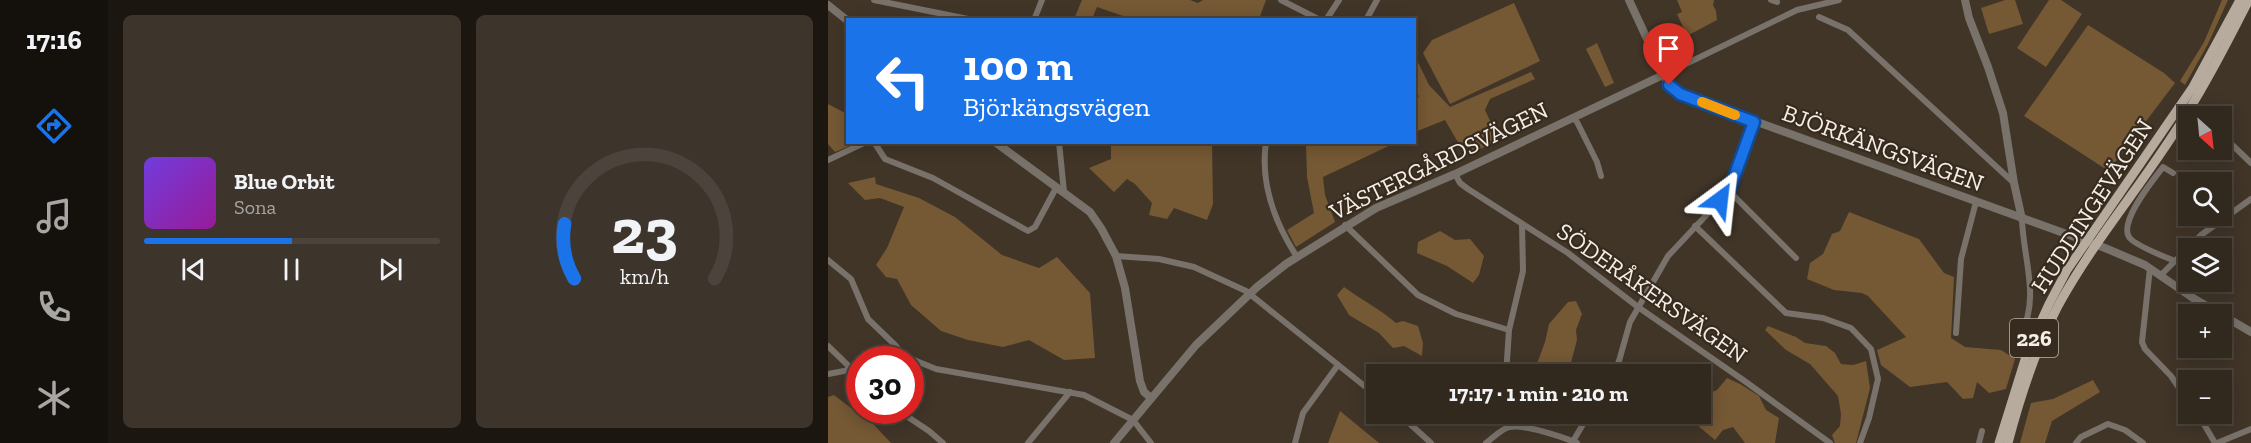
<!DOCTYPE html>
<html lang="en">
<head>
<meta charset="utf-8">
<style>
  body { margin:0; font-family:"Zilla Slab",serif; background:#3d342b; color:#f1f3f6; height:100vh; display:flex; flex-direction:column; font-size:22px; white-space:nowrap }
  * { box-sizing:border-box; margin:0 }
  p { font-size:20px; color:#a8a6a4 }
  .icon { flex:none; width:33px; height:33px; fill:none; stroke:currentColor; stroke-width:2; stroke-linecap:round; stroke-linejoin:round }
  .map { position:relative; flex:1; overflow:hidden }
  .panel { display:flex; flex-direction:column; gap:15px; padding:15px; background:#1b1610; width:720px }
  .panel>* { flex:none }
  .guide { position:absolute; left:18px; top:18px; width:570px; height:126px; border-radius:0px; box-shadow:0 3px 15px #0003,0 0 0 2px #4c443c; background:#1a73e8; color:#fff; overflow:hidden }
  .needle { width:39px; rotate:153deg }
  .controls { position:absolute; left:1350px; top:106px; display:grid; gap:12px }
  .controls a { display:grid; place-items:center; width:54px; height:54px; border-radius:0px; background:#31281e; box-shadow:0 3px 15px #0003,0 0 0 2px #4c443c; font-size:30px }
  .speed { position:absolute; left:18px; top:346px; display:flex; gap:12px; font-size:30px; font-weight:700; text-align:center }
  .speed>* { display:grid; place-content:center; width:78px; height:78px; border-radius:50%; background:#31281e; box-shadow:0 3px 15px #0003,0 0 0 2px #4c443c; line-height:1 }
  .speed .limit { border:9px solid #d22; background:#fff; color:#111 }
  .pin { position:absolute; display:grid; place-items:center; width:51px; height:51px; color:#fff; margin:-62px -26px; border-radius:50% 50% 50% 0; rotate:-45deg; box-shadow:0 0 6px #0007 }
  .pin .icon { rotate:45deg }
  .me { position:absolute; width:66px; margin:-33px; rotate:30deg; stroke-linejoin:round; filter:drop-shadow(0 0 4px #0008) }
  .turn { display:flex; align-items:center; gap:21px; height:126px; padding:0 18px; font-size:27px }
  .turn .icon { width:78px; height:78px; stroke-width:2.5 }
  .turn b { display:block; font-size:42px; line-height:51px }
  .panel .card { flex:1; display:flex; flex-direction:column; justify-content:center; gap:9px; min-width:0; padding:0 21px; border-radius:9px; background:#3d342b }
  .panel .dial { align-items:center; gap:0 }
  .dial svg { height:156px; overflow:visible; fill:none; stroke:#4c443c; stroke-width:7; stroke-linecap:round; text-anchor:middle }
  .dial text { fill:#f1f3f6; stroke:none }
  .song { display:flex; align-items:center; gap:18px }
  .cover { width:72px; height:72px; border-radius:9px; background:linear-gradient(135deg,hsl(260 70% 55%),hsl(300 70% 35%)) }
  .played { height:6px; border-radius:3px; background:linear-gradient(90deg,#1a73e8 50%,#4c443c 50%) }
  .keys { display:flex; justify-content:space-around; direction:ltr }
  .panel .tiles { flex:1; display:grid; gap:15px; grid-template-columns:repeat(2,1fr) }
  .trip { position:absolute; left:538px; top:364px; width:345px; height:60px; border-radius:0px; background:#31281e; box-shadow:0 3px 15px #0003,0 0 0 2px #4c443c; font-weight:700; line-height:60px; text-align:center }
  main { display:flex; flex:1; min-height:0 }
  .dock { display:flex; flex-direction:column; width:108px; justify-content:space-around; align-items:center; background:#14100c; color:#a8a6a4 }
  .dock .icon { width:42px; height:42px }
  .dock .active { color:#1a73e8 }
  .dock b { font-size:27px; color:#f1f3f6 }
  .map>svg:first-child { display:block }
  .green { fill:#755834 }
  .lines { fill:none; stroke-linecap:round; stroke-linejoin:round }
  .minor { stroke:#78726b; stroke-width:6 }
  .tertiary { stroke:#78726b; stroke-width:8 }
  .primary { stroke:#b6ab9d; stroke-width:9 }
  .route-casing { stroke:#114b97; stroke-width:15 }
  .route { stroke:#1a73e8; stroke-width:10 }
  .slow { stroke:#f59e0b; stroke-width:10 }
  .labels { text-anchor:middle; stroke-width:4.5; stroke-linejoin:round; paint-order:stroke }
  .shield { fill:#362b1e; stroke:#bcb4a9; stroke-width:1.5 }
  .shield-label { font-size:22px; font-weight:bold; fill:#f5eee5 }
  .street-label { font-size:24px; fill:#f5eee5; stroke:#362b1e }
</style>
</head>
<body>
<main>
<nav class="dock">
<b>17:16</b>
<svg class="icon active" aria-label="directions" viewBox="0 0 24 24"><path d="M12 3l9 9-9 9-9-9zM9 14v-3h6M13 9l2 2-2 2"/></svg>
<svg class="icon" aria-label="music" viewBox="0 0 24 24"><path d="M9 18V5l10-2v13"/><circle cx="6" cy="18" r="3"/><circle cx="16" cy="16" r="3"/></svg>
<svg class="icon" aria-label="phone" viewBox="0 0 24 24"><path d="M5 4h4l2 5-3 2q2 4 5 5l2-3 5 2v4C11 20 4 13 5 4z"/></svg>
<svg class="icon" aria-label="climate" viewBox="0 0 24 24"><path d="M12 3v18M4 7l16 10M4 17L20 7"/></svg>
</nav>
<section class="panel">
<div class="tiles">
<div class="card">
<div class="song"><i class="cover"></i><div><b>Blue Orbit</b><p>Sona</p></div></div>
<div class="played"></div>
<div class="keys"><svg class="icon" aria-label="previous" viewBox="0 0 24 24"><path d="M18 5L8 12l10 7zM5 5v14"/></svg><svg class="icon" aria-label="pause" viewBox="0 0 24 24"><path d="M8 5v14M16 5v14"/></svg><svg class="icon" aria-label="next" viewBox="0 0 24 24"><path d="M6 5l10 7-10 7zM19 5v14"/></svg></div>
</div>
<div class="card dial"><svg viewBox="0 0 100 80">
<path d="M14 69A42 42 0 1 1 86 69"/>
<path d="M14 69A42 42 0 0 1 9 41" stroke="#1a73e8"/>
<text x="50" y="56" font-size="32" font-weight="700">23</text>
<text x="50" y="72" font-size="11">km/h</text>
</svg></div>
</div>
</section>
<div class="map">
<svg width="1423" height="443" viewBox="0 0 1423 443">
  <rect width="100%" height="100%" fill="#413528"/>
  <g class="green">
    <path d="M254,0H362L370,3L375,0H438L431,19H304L269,7L264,19H246Z"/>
    <path d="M849,0H886L885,5L888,11L889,20L827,53V45L853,32L856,29L849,14L854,12Z"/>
    <path d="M1177,0H1187L1195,24L1161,34L1153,8Z"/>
    <path d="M1221,0H1233L1254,14L1218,67L1189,48Z"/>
    <path d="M1394,0H1400L1380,44L1357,85L1352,81L1376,42Z"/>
    <path d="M686,3L712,61L622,104L595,53L604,40Z"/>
    <path d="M1260,25L1336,73L1347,83L1284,166L1276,168L1196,116Z"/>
    <path d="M769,43L786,83L777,87L758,49Z"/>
    <path d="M587,56L601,85L622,107L703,72L707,79L662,99L657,110L671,140L638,156L617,120L587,132V104L591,96L587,91Z"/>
    <path d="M0,104L19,114L20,142L28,143L7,152L0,144Z"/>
    <path d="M283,143H384L385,204L379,220L346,208L339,219L321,215L324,203L307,184L299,179L286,192L261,168L283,159Z"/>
    <path d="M478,143H567L495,177L497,195L507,222L468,247L459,230L486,213L479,177Z"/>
    <path d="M47,177L48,184L91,198L127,217L174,255L211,268L229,257L262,293L267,358L236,360L201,340L175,347L140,340L113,331L83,305L69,279L58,277L48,265L59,248L76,207L52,198L37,200L20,183Z"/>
    <path d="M1021,212L1091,239L1116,273L1126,277L1123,338L1137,347L1173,350L1187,359L1178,389L1161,393L1149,382L1145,398L1135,399L1119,382L1082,387L1053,365L1049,350L1078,337L1040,296L1034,293L1006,290L979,279L982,263L995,254L1004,234L1012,231Z"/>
    <path d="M612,231L627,240L642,239L656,256L651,275L645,283L619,266L589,253L590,242Z"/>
    <path d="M516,287C534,300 552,309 568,323L575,321L590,326L595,343L594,356L576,346L565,348L551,333L521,315L509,295Z"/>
    <path d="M748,301L754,314L748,330L749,340L741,370L742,375H712L707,369L717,342L721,324L740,302Z"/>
    <path d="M940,326L968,337L977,343L998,346L1007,353L1013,364L1025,365L1038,361L1042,388L1028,443H1007L1004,435L1012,426L1013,414L1010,396L982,364L958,350L937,330Z"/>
    <path d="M899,378L912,384L931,396L938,410L951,418L947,443H917L905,427L895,430L887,440L856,414H873V396L889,390Z"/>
    <path d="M1265,380L1272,392L1224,421L1217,443H1192L1203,403L1225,399Z"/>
    <path d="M6,395L23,408L34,412L63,443H0V397Z"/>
    <path d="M512,411L551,443H500Z"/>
  </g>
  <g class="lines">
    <g class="minor">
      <path d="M46,0L145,20"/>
      <path d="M453,0L492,20"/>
      <path d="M943,0L949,2"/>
      <path d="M991,17L1020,30L1186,183"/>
      <path d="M206,20L214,0"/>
      <path d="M498,20L511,0"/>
      <path d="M538,20L549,0"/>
      <path d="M835,75L969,10L1011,0"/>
      <path d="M745,118L749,122L769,162L773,176"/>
      <path d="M1394,135L1423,163"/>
      <path d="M46,142L57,159L105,178L200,231L207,227L228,188"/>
      <path d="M231,142L236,192"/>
      <path d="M438,142C432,183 447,223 469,257"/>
      <path d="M0,160L38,142"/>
      <path d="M1345,173L1335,167C1325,180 1291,221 1301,237C1306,245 1337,257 1347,261"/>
      <path d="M627,174L632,183L640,189L740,253L810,307L918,382L1002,443"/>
      <path d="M901,191L968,258"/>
      <path d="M517,225L590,295L628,314L681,330"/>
      <path d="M867,226L958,313L995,318L1023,328L1043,349L1050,379L1041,418L1032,443"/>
      <path d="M288,256L331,259L366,267L418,291L549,396"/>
      <path d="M0,260L23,279L40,319L67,345L76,356"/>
      <path d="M1322,268L1314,342L1317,349L1343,376L1360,401"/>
      <path d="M1332,276L1373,235L1423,199"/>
      <path d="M1128,333L1133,259L1148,202"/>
      <path d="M1192,336C1213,298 1195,259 1194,219"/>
      <path d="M0,346L32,377"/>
      <path d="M41,360L58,356H76L108,369L256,395L305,420L323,443"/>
      <path d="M0,374L16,371L32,365"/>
      <path d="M678,375L681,330L695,271L694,225"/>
      <path d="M785,375L791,361L802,322L840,256L901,191L926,122"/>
      <path d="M71,411L101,431L115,443"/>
      <path d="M571,414L603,443"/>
      <path d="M679,414V427"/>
      <path d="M1370,414L1387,443"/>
      <path d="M200,443L242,392"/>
      <path d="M467,443L475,413L510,365"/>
      <path d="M658,443C665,438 674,428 682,427C696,424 735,437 749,443"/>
      <path d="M744,443L761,414"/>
      <path d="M1151,443L1154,431"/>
      <path d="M1248,443L1253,437L1280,424L1297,430L1315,443"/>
      <path d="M1389,443L1423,429"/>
    </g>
    <g class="tertiary">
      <path d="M801,0L839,82L852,94L1277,248L1317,265L1365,298L1423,332"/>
      <path d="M1137,0L1141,18L1160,67L1175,113L1186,183L1194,219"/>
      <path d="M0,5L20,21"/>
      <path d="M167,142L262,212L273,228L288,256L297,288L312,381L316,392L323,398"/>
      <path d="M286,443L368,345L429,287L458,264L548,208L627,174L835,75"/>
    </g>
    <g class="primary">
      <path d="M1171,443L1200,350L1221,304L1239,270L1365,87L1412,0"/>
      <path d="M1180,443C1192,397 1208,348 1230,306C1268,236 1322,176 1362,108C1384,73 1402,36 1421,0"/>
    </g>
  </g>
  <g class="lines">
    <g class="route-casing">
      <path id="route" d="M841,85L852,94L926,122L901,191L892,200"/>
    </g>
    <use href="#route" class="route"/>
    <path class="slow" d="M874,102L907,115"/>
  </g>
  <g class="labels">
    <rect class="shield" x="1182" y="319" width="48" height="38" rx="4.5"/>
    <g class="shield-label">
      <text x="1206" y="346">226</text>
    </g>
    <g class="street-label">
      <text transform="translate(1055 148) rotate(20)" y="8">BJÖRKÄNGSVÄGEN</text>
      <text transform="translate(611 161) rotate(-26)" y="8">VÄSTERGÅRDSVÄGEN</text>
      <text transform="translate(1264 206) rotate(-57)" y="8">HUDDINGEVÄGEN</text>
      <text transform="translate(824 293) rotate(35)" y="8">SÖDERÅKERSVÄGEN</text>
    </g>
  </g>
</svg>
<div class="controls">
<a><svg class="needle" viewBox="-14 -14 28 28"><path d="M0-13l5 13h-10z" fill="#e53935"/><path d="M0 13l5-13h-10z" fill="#a8a6a4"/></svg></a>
<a><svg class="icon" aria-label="search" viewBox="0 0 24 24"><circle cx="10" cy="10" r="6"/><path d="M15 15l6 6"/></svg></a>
<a><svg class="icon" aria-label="layers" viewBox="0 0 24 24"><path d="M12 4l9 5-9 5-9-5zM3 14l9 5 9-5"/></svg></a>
<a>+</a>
<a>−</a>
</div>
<div class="speed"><div class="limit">30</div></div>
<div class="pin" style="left:841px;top:85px;background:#d93025"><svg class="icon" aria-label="arrive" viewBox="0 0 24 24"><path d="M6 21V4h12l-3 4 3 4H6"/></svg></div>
<svg class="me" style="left:892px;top:200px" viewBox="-20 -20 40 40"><path d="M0-17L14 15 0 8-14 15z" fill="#1a73e8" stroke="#fff" stroke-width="4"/></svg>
<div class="trip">17:17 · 1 min · 210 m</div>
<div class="guide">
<div class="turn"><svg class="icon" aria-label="left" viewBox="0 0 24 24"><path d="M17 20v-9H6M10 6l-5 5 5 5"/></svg><div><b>100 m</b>Björkängsvägen</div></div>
</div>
</div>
</main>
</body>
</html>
